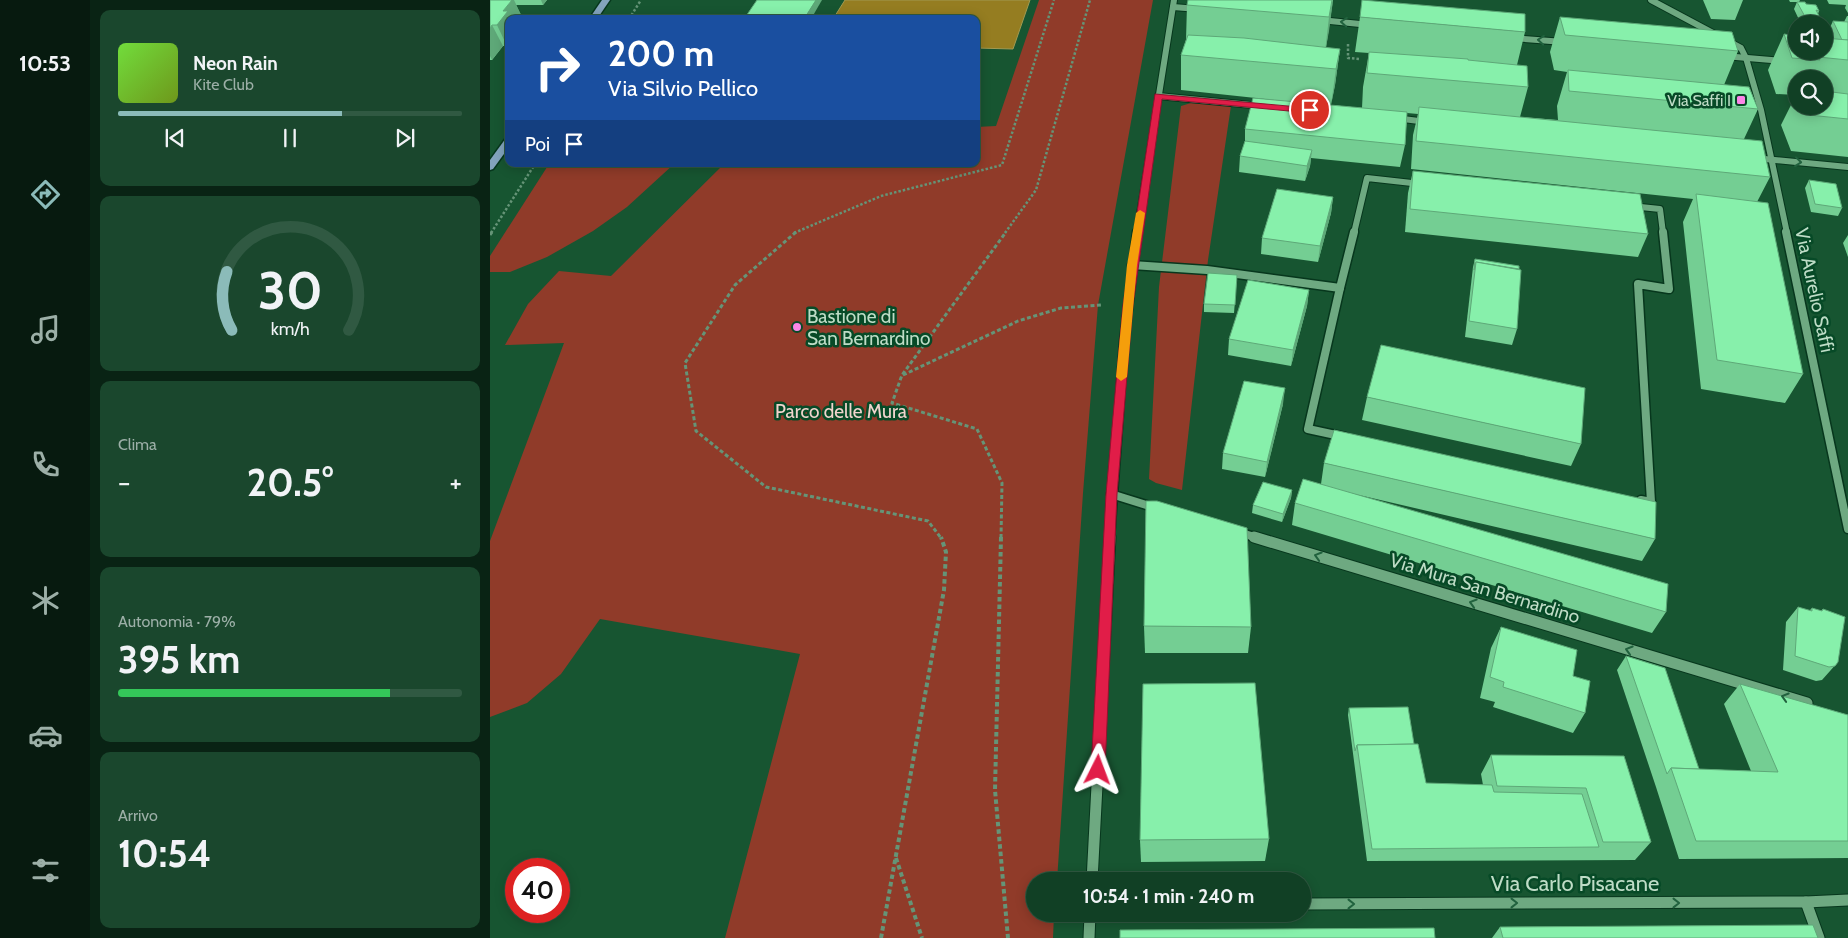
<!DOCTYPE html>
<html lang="it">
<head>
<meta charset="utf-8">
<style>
  body { margin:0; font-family:Cabin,sans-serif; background:#1a472d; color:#f1f3f6; height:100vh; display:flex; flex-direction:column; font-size:19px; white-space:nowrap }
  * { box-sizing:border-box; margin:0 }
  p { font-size:16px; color:#9cafa7 }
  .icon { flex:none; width:28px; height:28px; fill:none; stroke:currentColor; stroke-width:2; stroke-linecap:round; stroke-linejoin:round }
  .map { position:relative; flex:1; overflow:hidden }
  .details { display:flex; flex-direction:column; gap:10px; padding:10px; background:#092314; width:400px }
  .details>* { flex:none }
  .guide { position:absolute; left:15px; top:15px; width:475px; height:152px; border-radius:10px; box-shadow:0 2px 12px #0003,0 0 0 1px #305942; background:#1a4fa0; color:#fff; overflow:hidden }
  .controls { position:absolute; left:1298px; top:15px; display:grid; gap:10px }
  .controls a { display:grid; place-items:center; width:45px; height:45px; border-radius:50%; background:#114025; box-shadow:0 2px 12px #0003,0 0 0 1px #305942; font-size:25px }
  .speed { position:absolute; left:15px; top:858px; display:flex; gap:10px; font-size:25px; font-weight:700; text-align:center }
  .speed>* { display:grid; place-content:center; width:65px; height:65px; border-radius:50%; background:#114025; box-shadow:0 2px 12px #0003,0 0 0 1px #305942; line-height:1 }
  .speed .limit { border:8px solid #d22; background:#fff; color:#111 }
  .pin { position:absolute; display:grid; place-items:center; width:42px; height:42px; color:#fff; margin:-21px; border:2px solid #fff; border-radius:50%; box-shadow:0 1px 5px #0007 }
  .me { position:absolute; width:55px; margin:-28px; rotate:3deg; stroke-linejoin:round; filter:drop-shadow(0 0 4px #0008) }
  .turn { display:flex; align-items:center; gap:18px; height:105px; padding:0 20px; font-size:22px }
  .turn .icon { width:65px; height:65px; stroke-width:2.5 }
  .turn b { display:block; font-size:35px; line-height:42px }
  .then { display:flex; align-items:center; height:48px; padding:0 20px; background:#0003; gap:10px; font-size:19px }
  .big { font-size:38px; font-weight:700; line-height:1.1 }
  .details .card { flex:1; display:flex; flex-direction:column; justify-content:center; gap:8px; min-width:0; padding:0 18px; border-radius:10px; background:#1a472d }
  .details .dial { align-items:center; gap:0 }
  .dial svg { height:130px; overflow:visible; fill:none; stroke:#305942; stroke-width:7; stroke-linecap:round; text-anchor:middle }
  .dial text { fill:#f1f3f6; stroke:none }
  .song { display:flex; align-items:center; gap:15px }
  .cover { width:60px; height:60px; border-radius:8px; background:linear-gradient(135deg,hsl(100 70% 55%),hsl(80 70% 35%)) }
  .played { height:5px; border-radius:2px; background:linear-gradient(90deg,#8bbbb9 65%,#305942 65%) }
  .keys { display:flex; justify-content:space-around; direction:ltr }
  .heat { display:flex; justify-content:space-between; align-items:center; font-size:28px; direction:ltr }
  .charge { height:8px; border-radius:4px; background:linear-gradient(90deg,#34c759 79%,#305942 0) }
  .trip { position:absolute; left:536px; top:872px; width:285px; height:50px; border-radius:25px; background:#114025; box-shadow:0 2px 12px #0003,0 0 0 1px #305942; font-weight:700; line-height:50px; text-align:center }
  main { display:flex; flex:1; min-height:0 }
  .tabs { display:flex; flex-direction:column; width:90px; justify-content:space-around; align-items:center; background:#071a0f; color:#9cafa7 }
  .tabs .icon { width:35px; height:35px }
  .tabs .on { color:#8bbbb9 }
  .tabs b { font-size:22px; color:#f1f3f6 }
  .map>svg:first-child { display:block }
  .green { fill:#903b29 }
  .water { fill:#957d21; stroke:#a19a52 }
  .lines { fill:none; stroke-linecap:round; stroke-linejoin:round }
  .minor-far2-casing { stroke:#07371d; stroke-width:8 }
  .minor-far1-casing { stroke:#07371d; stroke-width:11 }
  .minor-casing { stroke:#07371d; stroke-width:13 }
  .major-casing { stroke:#07371d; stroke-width:3 }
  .path-far2 { stroke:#659477; stroke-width:2.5; stroke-dasharray:2.5 2; stroke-linecap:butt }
  .path-far1 { stroke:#659477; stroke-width:3; stroke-dasharray:4 2.5; stroke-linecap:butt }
  .path { stroke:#659477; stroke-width:4; stroke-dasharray:4.5 3; stroke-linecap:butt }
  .minor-far2 { stroke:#6ea981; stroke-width:6 }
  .minor-far1 { stroke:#6ea981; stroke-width:8 }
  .minor { stroke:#6ea981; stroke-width:11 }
  .major { fill:#83a4bd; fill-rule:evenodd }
  .wall { fill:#74ce93; fill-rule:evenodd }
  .shaded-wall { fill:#5ea878 }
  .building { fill:#87f0ab; stroke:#5ea878 }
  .oneway { stroke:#21623e }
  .route { fill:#e11d48; stroke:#92132f }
  .slow { fill:#f59e0b }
  .poi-dot { fill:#fa87e7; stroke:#074a27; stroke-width:2 }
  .labels { text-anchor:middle; stroke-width:5; stroke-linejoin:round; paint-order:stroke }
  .far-poi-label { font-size:16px; fill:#bedcc6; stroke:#074a27; text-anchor:end }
  .street-label { font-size:19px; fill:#bedcc6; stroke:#074a27 }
  .poi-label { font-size:19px; fill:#bedcc6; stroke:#074a27; text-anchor:start }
  .park-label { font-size:19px; fill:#f1d4cd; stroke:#074a27 }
  .near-street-label { font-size:22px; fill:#bedcc6; stroke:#074a27 }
</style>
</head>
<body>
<main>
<nav class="tabs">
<b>10:53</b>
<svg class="icon on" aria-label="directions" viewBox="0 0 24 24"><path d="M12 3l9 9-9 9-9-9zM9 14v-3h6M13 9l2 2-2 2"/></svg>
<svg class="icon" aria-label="music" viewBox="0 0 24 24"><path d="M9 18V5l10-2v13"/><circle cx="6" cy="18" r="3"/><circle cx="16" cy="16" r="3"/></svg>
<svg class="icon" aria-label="phone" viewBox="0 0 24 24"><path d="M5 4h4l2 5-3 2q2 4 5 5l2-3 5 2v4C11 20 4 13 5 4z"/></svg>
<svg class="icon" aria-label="climate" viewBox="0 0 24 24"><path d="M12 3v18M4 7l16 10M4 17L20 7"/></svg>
<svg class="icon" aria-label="car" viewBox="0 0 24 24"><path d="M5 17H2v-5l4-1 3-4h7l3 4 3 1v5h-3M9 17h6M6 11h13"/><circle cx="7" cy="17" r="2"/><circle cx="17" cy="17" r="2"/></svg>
<svg class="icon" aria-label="filters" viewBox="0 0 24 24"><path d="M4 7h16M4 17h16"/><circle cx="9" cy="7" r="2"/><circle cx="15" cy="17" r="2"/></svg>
</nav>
<section class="details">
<div class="card">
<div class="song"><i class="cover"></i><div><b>Neon Rain</b><p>Kite Club</p></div></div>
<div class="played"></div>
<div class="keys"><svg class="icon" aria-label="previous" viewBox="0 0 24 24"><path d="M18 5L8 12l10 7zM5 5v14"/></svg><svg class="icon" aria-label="pause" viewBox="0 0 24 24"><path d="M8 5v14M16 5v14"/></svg><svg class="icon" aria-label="next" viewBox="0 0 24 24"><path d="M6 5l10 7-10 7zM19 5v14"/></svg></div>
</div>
<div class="card dial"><svg viewBox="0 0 100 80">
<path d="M14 69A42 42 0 1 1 86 69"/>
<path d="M14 69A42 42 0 0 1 11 33" stroke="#8bbbb9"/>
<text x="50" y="56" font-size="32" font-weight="700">30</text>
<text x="50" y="72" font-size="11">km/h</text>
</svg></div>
<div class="card"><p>Clima</p>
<div class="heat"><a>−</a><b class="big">20.5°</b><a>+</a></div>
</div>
<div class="card"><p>Autonomia · 79%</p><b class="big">395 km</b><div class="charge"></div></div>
<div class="card"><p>Arrivo</p><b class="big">10:54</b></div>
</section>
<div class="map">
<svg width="1358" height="938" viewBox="0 0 1358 938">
  <rect width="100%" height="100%" fill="#175531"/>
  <g class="green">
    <path d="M549,0H663L608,305L593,493L567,881H545V914H564L563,938H235L310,654L110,619L71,674L37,703L0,717V541L74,343L15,345L38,304L69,271L121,276L234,164H486V127L506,126Z"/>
    <path d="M701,103L741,106L718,260L692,490L666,483L659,479L669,287L691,106Z"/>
    <path d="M59,164H184L137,207L103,231L57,257L20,272H0V256Z"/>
  </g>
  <path class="water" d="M355,0H540L523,49L486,48V19H343Z"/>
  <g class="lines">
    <g class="minor-far2-casing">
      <g id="minor-far2">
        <path d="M1161,0L1251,48L1256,58L1271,110L1297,233"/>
        <path d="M683,7L708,9"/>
        <path d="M830,20L880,25"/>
        <path d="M1022,38L1074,42"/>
        <path d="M1234,56L1293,61"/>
        <path d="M668,96L772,106"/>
        <path d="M905,118L937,122"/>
        <path d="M1265,158L1358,167"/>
        <path d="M1141,206L1170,209L1173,233"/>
        <path d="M647,233L684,0"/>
        <path d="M864,233L877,178L931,184"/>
      </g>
    </g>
    <g class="minor-far1-casing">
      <g id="minor-far1">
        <path d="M1296,232L1358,529"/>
        <path d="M642,265L717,270L850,288L818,429L855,437"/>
        <path d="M850,288L864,232"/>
        <path d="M621,494L666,508"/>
        <path d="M1151,500L1161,502L1148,284L1179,289L1173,232"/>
        <path d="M748,532L768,538"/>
        <path d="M620,538L634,342L647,232"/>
      </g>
    </g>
    <g class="minor-casing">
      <g id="minor">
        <path d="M764,537L1317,703"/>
        <path d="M602,881L620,537"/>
        <path d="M1316,902L1329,938"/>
        <path d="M812,904L1316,902L1358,900"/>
        <path d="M599,938L600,914"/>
      </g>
    </g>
    <g class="major-casing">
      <g id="major">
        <path d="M112,0H120L107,19H99Z"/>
        <path d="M19,137V147L3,169L0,170V160L16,138Z"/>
      </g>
    </g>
    <g class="path-far2">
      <path d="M139,19L151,0"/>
      <path d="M858,44V58L869,59"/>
      <path d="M1,233L45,164"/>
      <path d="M304,233L391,196L512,165L564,0"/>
      <path d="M515,233L546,190L600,0"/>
    </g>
    <g class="path-far1">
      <path d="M306,232L245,285L195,363L206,431L276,487L438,521L451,538"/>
      <path d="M0,235L2,232"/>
      <path d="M413,375L528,321L571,308L612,305"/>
      <path d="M511,538L512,483L487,429L402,403L412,375L516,232"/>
    </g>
    <g class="path">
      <path d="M511,537L505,790L518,938"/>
      <path d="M406,858L432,938"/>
      <path d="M391,938L454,590L456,552L451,537"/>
    </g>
    <use href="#minor-far2" class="minor-far2"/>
    <use href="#minor-far1" class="minor-far1"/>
    <use href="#minor" class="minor"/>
    <use href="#major" class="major"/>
  </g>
  <g class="wall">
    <path d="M0,0H57L53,5H26L33,19H19V44L17,46H13L2,60H0Z"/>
    <path d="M843,0L836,48L850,49L845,85L841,105L872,108L873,87L879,53L865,52L870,17L1035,32L1027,65L1038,87L1030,117L1068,120L1067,106L1077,72L1064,70L1060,52L1070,17L1248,51L1234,85L1268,109L1254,139L1280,177L1267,202L1313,374L1295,403L1211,389L1193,222L1203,199L921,169L923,135L928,114L917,113L915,145L910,167L821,158L820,166L815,181L749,172L750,156L755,143V129L822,104L691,90V55L696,40L697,5Z"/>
    <path d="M1213,0H1253L1245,20L1221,19Z"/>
    <path d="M1299,0H1310L1309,2L1329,11L1328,14L1333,24H1311L1304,9L1307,2H1300Z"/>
    <path d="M1337,0H1358V13L1355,8L1356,5L1339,4Z"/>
    <path d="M1357,16H1358V157L1301,151L1291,125L1306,95L1286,94L1278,70L1294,34L1337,38L1336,36L1343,21L1354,22ZM1306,79H1334V106H1306Z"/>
    <path d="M923,171L1158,234L1148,257L915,232L918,193Z"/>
    <path d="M1319,180L1352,208L1348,216L1321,212L1315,188Z"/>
    <path d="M843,197L841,213L828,262L771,254L772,238Z"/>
    <path d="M1358,235V257L1353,243Z"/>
    <path d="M985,259L1027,329L1022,345L975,337L983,267Z"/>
    <path d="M747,275L744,313L714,312V304Z"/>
    <path d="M819,290L817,306L801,366L738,355L739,339Z"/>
    <path d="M877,397L1091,444L1081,466L872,420Z"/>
    <path d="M793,404L775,477L732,469L733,453Z"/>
    <path d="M834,463L1165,539L1152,561L856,492L1176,612L1162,633L802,525L805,503L831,484Z"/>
    <path d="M802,490L801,498L792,522L762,513L763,505Z"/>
    <path d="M1308,607L1319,611L1322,608L1331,611L1333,609L1348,662L1332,680L1326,681L1293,670L1296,622Z"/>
    <path d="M654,626L761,627L758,653H655Z"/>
    <path d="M1011,627L1083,676L1095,713L1083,733L1003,707L1005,702L990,698L1001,648Z"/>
    <path d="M1136,656L1209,769L1261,771L1234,704L1250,684L1358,715V858L1189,859L1166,787L1127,670Z"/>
    <path d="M859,708L924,744L936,783L993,785L991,774L1001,755L1134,756L1161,842L1145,860L877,861L858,715Z"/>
    <path d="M779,839L775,861L651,862L650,840Z"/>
    <path d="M1010,927L1328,938H1002Z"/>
  </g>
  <g class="shaded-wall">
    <path d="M22,0H24L33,19H19V44L17,46L7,25L13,11Z"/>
    <path d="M51,0H57L53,5Z"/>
    <path d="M326,0H332L321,19H314Z"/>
    <path d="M843,0L839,31L835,52L839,17Z"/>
    <path d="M2,25L13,46L2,60L0,56V28Z"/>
    <path d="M850,49L845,85L841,105L846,69Z"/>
    <path d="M822,150L820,166L815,181L817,166Z"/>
    <path d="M843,197L841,213L828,262L830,246Z"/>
    <path d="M819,290L817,306L801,366L803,350Z"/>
    <path d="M795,388L793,404L775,477L777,462Z"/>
    <path d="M802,490L801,498L792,522L793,514Z"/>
  </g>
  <g class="building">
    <path d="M0,0H22L13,11H18L7,25H2L0,28Z"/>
    <path d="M267,0H326L314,19H254Z"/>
    <path d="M698,0H842L839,17L697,5Z"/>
    <path d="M872,0L1035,14V32L870,17Z"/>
    <path d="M1307,2H1315L1316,4L1326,5L1329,11L1326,10L1333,24H1319Z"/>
    <path d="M1070,17L1242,32L1248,51L1075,35Z"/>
    <path d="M1343,21L1358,22V40H1352Z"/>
    <path d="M1294,34L1306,36V51H1334V38L1358,40V60L1328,57L1330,60L1302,58Z"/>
    <path d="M698,35L754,38L850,49L846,69L691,55Z"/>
    <path d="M879,52L978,59V60L1037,66L1038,87L877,73Z"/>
    <path d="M1078,70L1259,87L1268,109L1079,91Z"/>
    <path d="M1334,91L1358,94V119L1319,115L1316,106H1334Z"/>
    <path d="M763,98L917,112L915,145L755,129Z"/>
    <path d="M929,107L1272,141L1280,177L926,141Z"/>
    <path d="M755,141L822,150L817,166L750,156Z"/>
    <path d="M923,171L1150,194L1158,234L920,209Z"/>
    <path d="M1319,180L1346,184L1352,208L1325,204Z"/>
    <path d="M787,189L843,197L830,246L772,238Z"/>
    <path d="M1206,194L1278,203L1313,374L1227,360Z"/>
    <path d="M985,259L1029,266V269L986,262L984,270Z"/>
    <path d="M986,262L1031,270L1027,329L979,321Z"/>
    <path d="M718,273L747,275L745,305L714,304Z"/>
    <path d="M758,280L819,290L803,350L739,339Z"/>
    <path d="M891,345L1095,388L1091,444L877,397Z"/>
    <path d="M754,381L795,388L777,462L733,453Z"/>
    <path d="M844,430L1166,502L1165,539L834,463Z"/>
    <path d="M813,479L1178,584L1176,612L805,503Z"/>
    <path d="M773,482L802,490L793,514L763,505Z"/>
    <path d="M656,501H667L757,528L761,627L654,626Z"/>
    <path d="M1308,607L1322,611V608L1332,611L1333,609L1355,617L1348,662L1345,666L1339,667L1305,656Z"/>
    <path d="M1011,627L1087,650L1083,676L1100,681L1095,713L1013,687L1014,682L1000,677Z"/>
    <path d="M1136,656L1175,668L1209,769L1181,768L1177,774Z"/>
    <path d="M765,683L779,839L650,840L653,684Z"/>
    <path d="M1250,684L1358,715V841H1206L1181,768L1288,772Z"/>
    <path d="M918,707L924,744L867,745L865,751L859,708Z"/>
    <path d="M928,744L936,783L1002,785L1004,792L1092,794L1109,847L882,849L867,745Z"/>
    <path d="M1001,755L1134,756L1161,842H1113L1096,788L1007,786Z"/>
    <path d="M1323,925L1328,938H1013L1010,927Z"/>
    <path d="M944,928L945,938H630V930Z"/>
  </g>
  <defs><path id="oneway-chevron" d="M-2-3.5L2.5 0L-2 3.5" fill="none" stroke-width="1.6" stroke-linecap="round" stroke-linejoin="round" transform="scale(1.25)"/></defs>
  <g class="oneway">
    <use href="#oneway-chevron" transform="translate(854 22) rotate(-175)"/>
    <use href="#oneway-chevron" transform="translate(1051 40) rotate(-175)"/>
    <use href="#oneway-chevron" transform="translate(1308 162) rotate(6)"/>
    <use href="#oneway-chevron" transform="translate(828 556) rotate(-163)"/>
    <use href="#oneway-chevron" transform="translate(983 603) rotate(-163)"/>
    <use href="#oneway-chevron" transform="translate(1139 650) rotate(-163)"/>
    <use href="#oneway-chevron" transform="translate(1295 697) rotate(-163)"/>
    <use href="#oneway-chevron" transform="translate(1024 903)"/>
    <use href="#oneway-chevron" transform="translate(1186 903)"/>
    <use href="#oneway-chevron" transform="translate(861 904)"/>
  </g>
  <path class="route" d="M665,94L820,108L824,110L820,113L672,99L643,305L627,494L615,770L613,774L608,776L603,774L601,770L616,494L633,305Z"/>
  <path class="slow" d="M650,210L655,213L647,265L637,377L631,381L626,377L637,265L646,213Z"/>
  <g class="poi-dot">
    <rect x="1246" y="95" width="10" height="10" rx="2.5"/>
    <circle cx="307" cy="327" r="5"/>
  </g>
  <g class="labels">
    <g class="far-poi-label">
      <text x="1241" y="106">Via Saffi I</text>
    </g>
    <g class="street-label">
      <text transform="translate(1325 290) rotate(78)" y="7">Via Aurelio Saffi</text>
      <text transform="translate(995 588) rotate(17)" y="7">Via Mura San Bernardino</text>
    </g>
    <g class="poi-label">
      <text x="317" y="323">Bastione di<tspan x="317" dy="22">San Bernardino</tspan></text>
    </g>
    <g class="park-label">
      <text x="351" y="418">Parco delle Mura</text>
    </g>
    <g class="near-street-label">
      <text x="1085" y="891">Via Carlo Pisacane</text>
    </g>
  </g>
</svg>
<div class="controls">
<a><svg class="icon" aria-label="sound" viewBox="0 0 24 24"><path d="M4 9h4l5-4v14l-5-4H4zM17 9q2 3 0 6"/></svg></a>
<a><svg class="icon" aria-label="search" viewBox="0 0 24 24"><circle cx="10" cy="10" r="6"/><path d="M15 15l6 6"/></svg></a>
</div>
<div class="speed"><div class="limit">40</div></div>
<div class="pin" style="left:820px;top:110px;background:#d93025"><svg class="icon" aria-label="arrive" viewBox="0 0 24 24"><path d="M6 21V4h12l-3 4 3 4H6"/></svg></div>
<svg class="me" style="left:608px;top:770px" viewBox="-20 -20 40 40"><path d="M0-17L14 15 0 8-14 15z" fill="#e11d48" stroke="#fff" stroke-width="4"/></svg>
<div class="trip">10:54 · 1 min · 240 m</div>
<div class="guide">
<div class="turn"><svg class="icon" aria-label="right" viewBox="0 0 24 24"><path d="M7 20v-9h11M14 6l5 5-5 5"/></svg><div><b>200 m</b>Via Silvio Pellico</div></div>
<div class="then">Poi<svg class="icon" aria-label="arrive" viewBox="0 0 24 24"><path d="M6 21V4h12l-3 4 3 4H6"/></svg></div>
</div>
</div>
</main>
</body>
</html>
